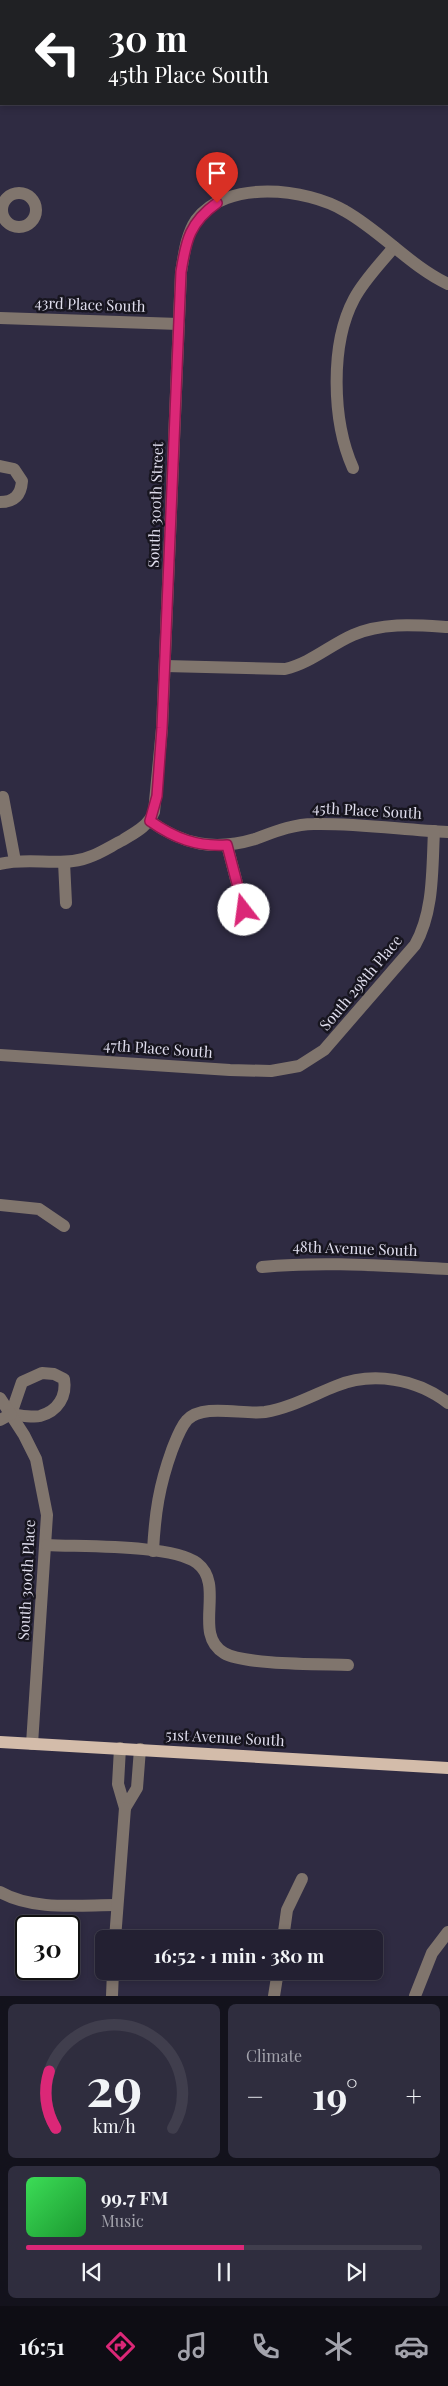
<!DOCTYPE html>
<html lang="en">
<head>
<meta charset="utf-8">
<style>
  body { margin:0; font-family:"Playfair Display",serif; background:#2f2d3e; color:#f1f3f6; height:100vh; display:flex; flex-direction:column; font-size:19px; white-space:nowrap }
  * { box-sizing:border-box; margin:0 }
  p { font-size:16px; color:#a3a3ac }
  .icon { flex:none; width:28px; height:28px; fill:none; stroke:currentColor; stroke-width:2; stroke-linecap:round; stroke-linejoin:round }
  .map { position:relative; height:1996px; overflow:hidden }
  .sheet { display:flex; flex-direction:column; gap:8px; padding:8px; background:#13121c; flex:1 }
  .sheet>* { flex:none }
  .guide { position:absolute; left:0px; top:0px; width:449px; height:105px; box-shadow:0 2px 8px #0003,0 0 0 1px #403e4d; background:#202124; color:#fff; overflow:hidden }
  .speed { position:absolute; left:15px; top:1915px; display:flex; gap:10px; font-size:25px; font-weight:700; text-align:center }
  .speed>* { display:grid; place-content:center; width:65px; height:65px; border-radius:50%; background:#232032; box-shadow:0 2px 8px #0003,0 0 0 1px #403e4d; line-height:1 }
  .speed .limit { border:2px solid #111; border-radius:8px; background:#fff; color:#111 }
  .pin { position:absolute; display:grid; place-items:center; width:42px; height:42px; color:#fff; margin:-51px -21px; border-radius:50% 50% 50% 0; rotate:-45deg; box-shadow:0 0 5px #0007 }
  .pin .icon { rotate:45deg }
  .me { position:absolute; width:55px; margin:-28px; rotate:345deg; stroke-linejoin:round; filter:drop-shadow(0 0 4px #0008) }
  .turn { display:flex; align-items:center; gap:18px; height:105px; padding:0 25px; font-size:22px }
  .turn .icon { width:65px; height:65px; stroke-width:2.5 }
  .turn b { display:block; font-size:35px; line-height:42px }
  .big { font-size:38px; font-weight:700; line-height:1.1 }
  .sheet .tile { flex:1; display:flex; flex-direction:column; justify-content:center; gap:8px; min-width:0; padding:0 18px; border-radius:8px; background:#2f2d3e }
  .sheet .dial { align-items:center; gap:0 }
  .dial svg { height:130px; overflow:visible; fill:none; stroke:#403e4d; stroke-width:7; stroke-linecap:round; text-anchor:middle }
  .dial text { fill:#f1f3f6; stroke:none }
  .song { display:flex; align-items:center; gap:15px }
  .cover { width:60px; height:60px; border-radius:8px; background:linear-gradient(135deg,hsl(130 70% 55%),hsl(130 70% 35%)) }
  .played { height:5px; border-radius:2px; background:linear-gradient(90deg,#db2777 55%,#403e4d 55%) }
  .keys { display:flex; justify-content:space-around; direction:ltr }
  .heat { display:flex; justify-content:space-between; align-items:center; font-size:28px; direction:ltr }
  .sheet .tiles { flex:1; display:grid; gap:8px; grid-template-columns:1fr 1fr }
  .tile:last-child { grid-column:span 2 }
  .trip { position:absolute; left:95px; top:1930px; width:288px; height:50px; border-radius:8px; background:#232032; box-shadow:0 2px 8px #0003,0 0 0 1px #403e4d; font-weight:700; line-height:50px; text-align:center }
  .dock { display:flex; height:80px; justify-content:space-around; align-items:center; background:#0e0d14; color:#a3a3ac }
  .dock .icon { width:35px; height:35px }
  .dock .current { color:#db2777 }
  .dock b { font-size:22px; color:#f1f3f6 }
  .map>svg:first-child { display:block }
  .lines { fill:none; stroke-linecap:round; stroke-linejoin:round }
  .minor { stroke:#80756d; stroke-width:12 }
  .major { stroke:#d3bcaa; stroke-width:12 }
  .route-casing { stroke:#8e194d; stroke-width:12 }
  .route { stroke:#db2777; stroke-width:9 }
  .labels { text-anchor:middle; stroke-width:5; stroke-linejoin:round; paint-order:stroke }
  .street-label { font-size:15px; fill:#e0deee; stroke:#17151f }
</style>
</head>
<body>
<div class="map">
<svg width="448" height="1996" viewBox="0 0 448 1996">
  <rect width="100%" height="100%" fill="#2f2b42"/>
  <g class="lines">
    <g class="minor">
      <circle cx="19" cy="210" r="17"/>
      <path d="M0,318L179,324"/>
      <path d="M0,466L14,469L22,481C21,495 14,502 0,502"/>
      <path d="M353,468C332,421 330,344 354,299C364,280 381,263 394,247"/>
      <path d="M165,666L285,669C311,663 330,645 353,635C383,622 416,625 448,627"/>
      <path d="M3,797L15,861"/>
      <path d="M150,821C183,845 215,851 255,839C274,832 293,824 314,824C358,823 404,830 448,832"/>
      <path d="M227,845L244,910"/>
      <path d="M64,862L66,903"/>
      <path d="M0,864C24,858 49,864 73,861C92,859 107,848 123,840C136,832 148,826 154,812L162,728L181,272C184,255 186,235 196,220C226,179 307,188 345,211C382,232 410,266 448,284"/>
      <path d="M0,1055L230,1070L271,1071L299,1066L324,1050L415,945C434,912 432,869 434,831"/>
      <path d="M0,1205L39,1209L64,1226"/>
      <path d="M262,1267C324,1261 386,1266 448,1269"/>
      <path d="M42,1373L54,1374L64,1379C67,1396 58,1411 40,1416C32,1418 20,1415 11,1414L22,1382Z"/>
      <path d="M0,1398L24,1435L36,1459L47,1515L32,1744"/>
      <path d="M0,1420L11,1414"/>
      <path d="M47,1545C81,1547 171,1544 197,1563C226,1585 192,1634 224,1653C244,1665 321,1664 348,1665"/>
      <path d="M153,1551C155,1513 159,1486 172,1450C176,1440 180,1428 187,1420C203,1403 243,1415 265,1412C290,1408 313,1395 336,1386C373,1371 417,1379 448,1403"/>
      <path d="M120,1748L118,1784L125,1808L137,1788L140,1749"/>
      <path d="M0,1892C33,1911 80,1905 116,1905"/>
      <path d="M115,1939L125,1808"/>
      <path d="M283,1939L287,1910L302,1879"/>
      <path d="M112,1996L113,1971"/>
      <path d="M274,1996L278,1971"/>
      <path d="M415,1996L432,1953L448,1932"/>
    </g>
    <path class="major" d="M0,1742L448,1768"/>
  </g>
  <g class="lines">
    <g class="route-casing">
      <path id="route" d="M217,203C190,222 186,240 181,272L162,728L157,796L150,821C174,838 197,847 227,845L244,910"/>
    </g>
    <use href="#route" class="route"/>
  </g>
  <g class="labels">
    <g class="street-label">
      <text transform="translate(90 305) rotate(2)" y="5">43rd Place South</text>
      <text transform="translate(156 505) rotate(-88)" y="5">South 300th Street</text>
      <text transform="translate(367 811) rotate(3)" y="5">45th Place South</text>
      <text transform="translate(361 983) rotate(-50)" y="5">South 298th Place</text>
      <text transform="translate(158 1049) rotate(4)" y="5">47th Place South</text>
      <text transform="translate(355 1249) rotate(2)" y="5">48th Avenue South</text>
      <text transform="translate(27 1580) rotate(-87)" y="5">South 300th Place</text>
      <text transform="translate(225 1738) rotate(3)" y="5">51st Avenue South</text>
    </g>
  </g>
</svg>
<div class="speed"><div class="limit">30</div></div>
<div class="pin" style="left:217px;top:203px;background:#d93025"><svg class="icon" aria-label="arrive" viewBox="0 0 24 24"><path d="M6 21V4h12l-3 4 3 4H6"/></svg></div>
<svg class="me" style="left:244px;top:910px" viewBox="-20 -20 40 40"><circle r="19" fill="#fff"/><path d="M0-13L10 11 0 6-10 11z" fill="#db2777"/></svg>
<div class="trip">16:52 · 1 min · 380 m</div>
<div class="guide">
<div class="turn"><svg class="icon" aria-label="left" viewBox="0 0 24 24"><path d="M17 20v-9H6M10 6l-5 5 5 5"/></svg><div><b>30 m</b>45th Place South</div></div>
</div>
</div>
<section class="sheet">
<div class="tiles">
<div class="tile dial"><svg viewBox="0 0 100 80">
<path d="M14 69A42 42 0 1 1 86 69"/>
<path d="M14 69A42 42 0 0 1 10 34" stroke="#db2777"/>
<text x="50" y="56" font-size="32" font-weight="700">29</text>
<text x="50" y="72" font-size="11">km/h</text>
</svg></div>
<div class="tile"><p>Climate</p>
<div class="heat"><a>−</a><b class="big">19°</b><a>+</a></div>
</div>
<div class="tile">
<div class="song"><i class="cover"></i><div><b>99.7 FM</b><p>Music</p></div></div>
<div class="played"></div>
<div class="keys"><svg class="icon" aria-label="previous" viewBox="0 0 24 24"><path d="M18 5L8 12l10 7zM5 5v14"/></svg><svg class="icon" aria-label="pause" viewBox="0 0 24 24"><path d="M8 5v14M16 5v14"/></svg><svg class="icon" aria-label="next" viewBox="0 0 24 24"><path d="M6 5l10 7-10 7zM19 5v14"/></svg></div>
</div>
</div>
</section>
<nav class="dock">
<b>16:51</b>
<svg class="icon current" aria-label="directions" viewBox="0 0 24 24"><path d="M12 3l9 9-9 9-9-9zM9 14v-3h6M13 9l2 2-2 2"/></svg>
<svg class="icon" aria-label="music" viewBox="0 0 24 24"><path d="M9 18V5l10-2v13"/><circle cx="6" cy="18" r="3"/><circle cx="16" cy="16" r="3"/></svg>
<svg class="icon" aria-label="phone" viewBox="0 0 24 24"><path d="M5 4h4l2 5-3 2q2 4 5 5l2-3 5 2v4C11 20 4 13 5 4z"/></svg>
<svg class="icon" aria-label="climate" viewBox="0 0 24 24"><path d="M12 3v18M4 7l16 10M4 17L20 7"/></svg>
<svg class="icon" aria-label="car" viewBox="0 0 24 24"><path d="M5 17H2v-5l4-1 3-4h7l3 4 3 1v5h-3M9 17h6M6 11h13"/><circle cx="7" cy="17" r="2"/><circle cx="17" cy="17" r="2"/></svg>
</nav>
</body>
</html>
